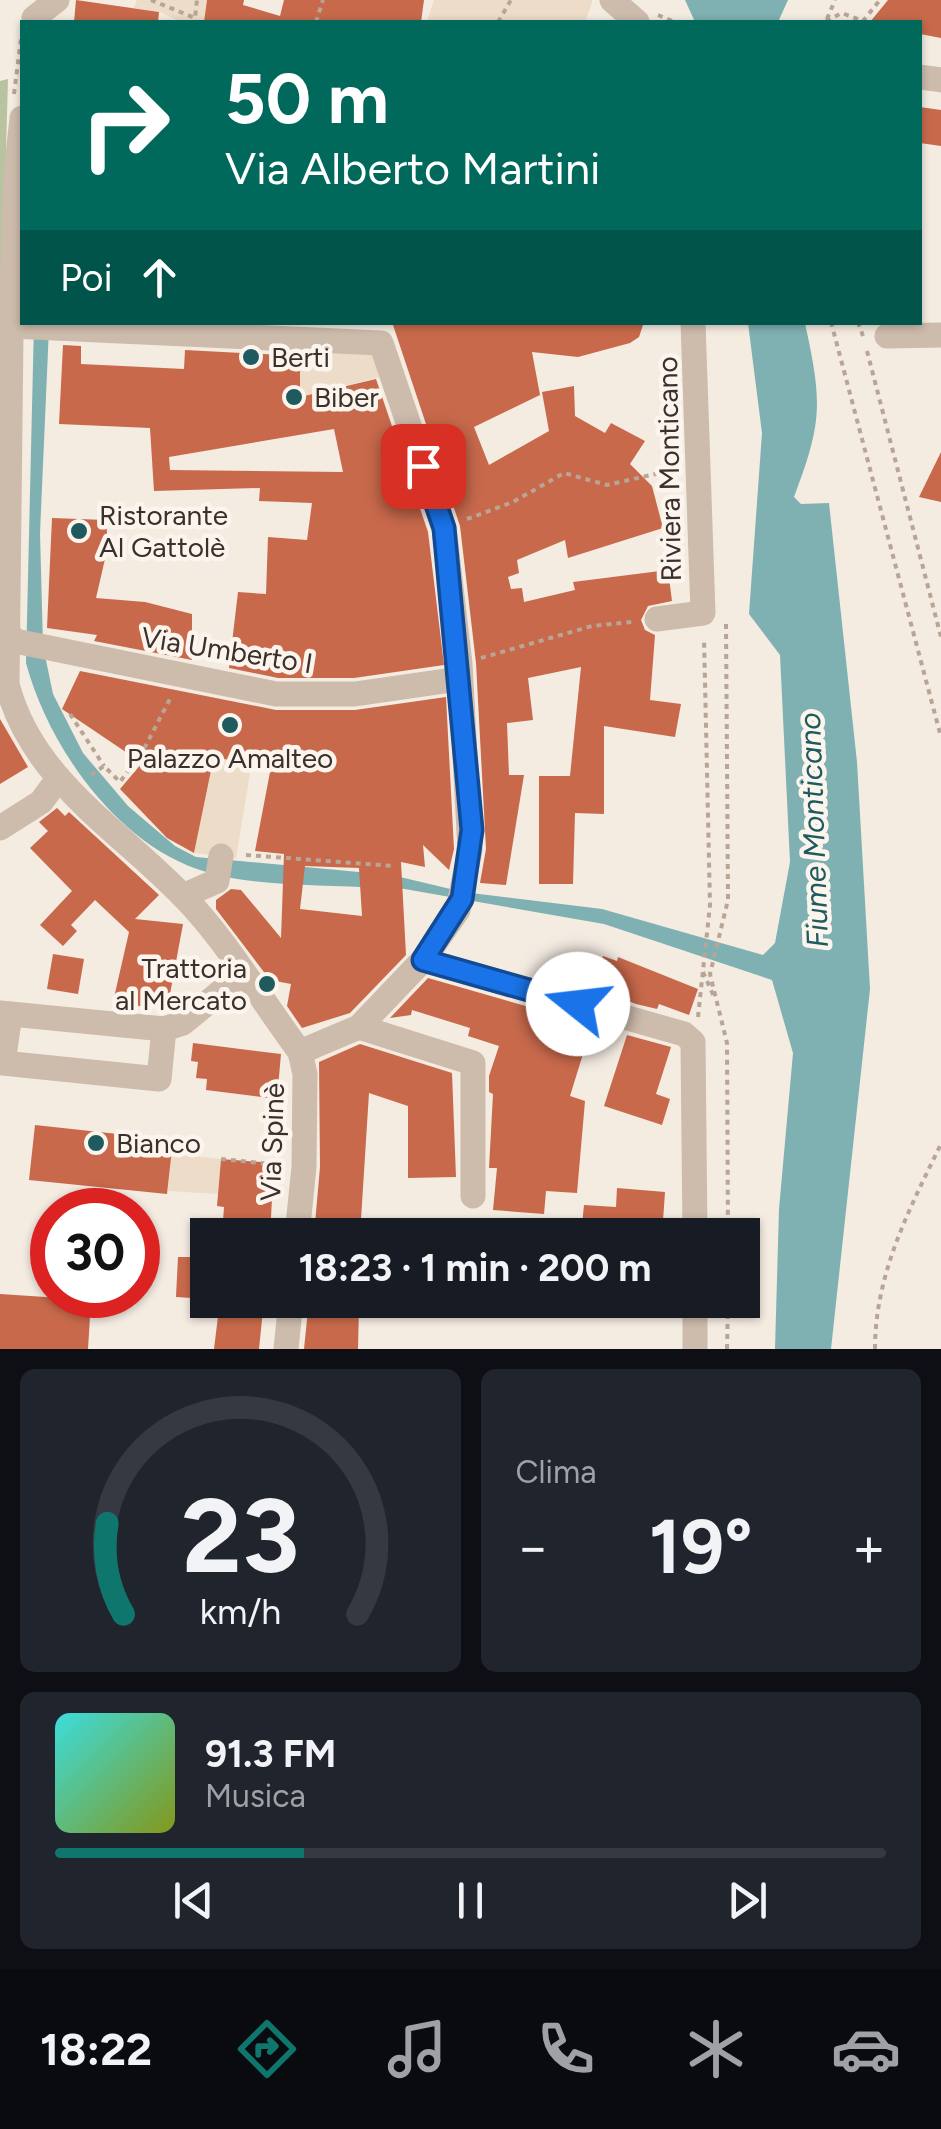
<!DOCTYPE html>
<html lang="it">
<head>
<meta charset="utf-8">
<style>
  body { margin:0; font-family:Figtree,sans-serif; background:#20242c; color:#f1f3f6; height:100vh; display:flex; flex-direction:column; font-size:38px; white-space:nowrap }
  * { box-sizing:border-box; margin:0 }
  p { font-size:32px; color:#9ea1a6 }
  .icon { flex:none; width:55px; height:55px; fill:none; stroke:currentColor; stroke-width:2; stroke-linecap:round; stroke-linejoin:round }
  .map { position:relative; height:1349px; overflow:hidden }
  .sheet { display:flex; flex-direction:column; gap:20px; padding:20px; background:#0d0f14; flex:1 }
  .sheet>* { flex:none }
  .hud { position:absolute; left:20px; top:20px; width:902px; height:305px; border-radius:0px; box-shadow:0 2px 8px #0004; background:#00695c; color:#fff; overflow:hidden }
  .speed { position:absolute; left:30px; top:1188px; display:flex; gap:20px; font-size:50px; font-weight:700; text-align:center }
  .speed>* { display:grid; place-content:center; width:130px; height:130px; border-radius:50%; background:#171b24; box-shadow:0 2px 8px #0004; line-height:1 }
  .speed .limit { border:15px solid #d22; background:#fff; color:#111 }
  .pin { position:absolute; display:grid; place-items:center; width:85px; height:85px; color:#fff; margin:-42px; border-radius:20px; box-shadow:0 5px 15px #0006 }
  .me { position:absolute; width:110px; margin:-55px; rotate:286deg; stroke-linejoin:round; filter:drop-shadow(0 0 8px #0008) }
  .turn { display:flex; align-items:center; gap:35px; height:210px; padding:0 40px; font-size:45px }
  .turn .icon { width:130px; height:130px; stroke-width:2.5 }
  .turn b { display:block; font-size:70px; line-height:85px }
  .then { display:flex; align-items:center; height:95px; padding:0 40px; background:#0003; gap:20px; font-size:38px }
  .big { font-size:75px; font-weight:700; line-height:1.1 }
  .sheet .widget { flex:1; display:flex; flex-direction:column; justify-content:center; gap:15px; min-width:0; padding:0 35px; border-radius:15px; background:#20242c }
  .sheet .dial { align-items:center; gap:0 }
  .dial svg { height:260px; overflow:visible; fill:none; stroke:#363941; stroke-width:7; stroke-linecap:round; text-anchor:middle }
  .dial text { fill:#f1f3f6; stroke:none }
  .song { display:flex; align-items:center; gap:30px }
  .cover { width:120px; height:120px; border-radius:15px; background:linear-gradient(135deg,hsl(180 70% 55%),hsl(70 70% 35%)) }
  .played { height:10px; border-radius:5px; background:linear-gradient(90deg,#0f766e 30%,#363941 30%) }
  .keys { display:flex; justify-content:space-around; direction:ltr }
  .heat { display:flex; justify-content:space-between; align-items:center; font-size:55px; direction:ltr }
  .sheet .tiles { flex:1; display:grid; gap:20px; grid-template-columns:1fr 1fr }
  .widget:last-child { grid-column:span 2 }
  .trip { position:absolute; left:190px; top:1218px; width:570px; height:100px; border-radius:0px; background:#171b24; box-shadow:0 2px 8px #0004; font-weight:700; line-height:100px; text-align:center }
  .dock { display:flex; height:160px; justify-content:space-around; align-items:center; background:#090b0e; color:#9ea1a6 }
  .dock .icon { width:70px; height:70px }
  .dock .current { color:#0f766e }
  .dock b { font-size:45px; color:#f1f3f6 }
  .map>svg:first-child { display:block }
  .green { fill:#b8c4a0 }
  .plaza { fill:#ecdcc8 }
  .water { fill:#7fb0b2 }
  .building { fill:#c8694b; fill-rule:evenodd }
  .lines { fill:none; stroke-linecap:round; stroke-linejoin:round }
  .path { stroke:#b9a596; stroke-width:4; stroke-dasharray:5 5; stroke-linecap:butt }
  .minor { stroke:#cdbbac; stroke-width:25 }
  .route-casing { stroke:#114b97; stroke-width:25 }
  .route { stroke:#1a73e8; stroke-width:18 }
  .poi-dot { fill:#1f5a5e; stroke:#fbf5ee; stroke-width:4 }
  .labels { text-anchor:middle; stroke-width:9; stroke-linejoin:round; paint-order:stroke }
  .poi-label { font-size:28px; fill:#3b302b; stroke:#fbf5ee; text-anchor:start }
  .street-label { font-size:28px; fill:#3b302b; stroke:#fbf5ee }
  .water-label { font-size:30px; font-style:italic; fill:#1f5a5e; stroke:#fbf5ee }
</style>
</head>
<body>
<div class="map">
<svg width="941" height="1349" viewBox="0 0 941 1349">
  <rect width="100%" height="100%" fill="#f4ebe1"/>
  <path class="green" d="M8,79L1,328L0,348V81Z"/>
  <g class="plaza">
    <path d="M137,0H207L206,10L231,22H181L160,12L134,8Z"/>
    <path d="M434,0H592V3L585,22H427Z"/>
    <path d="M300,340L381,343L380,377L300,397Z"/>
    <path d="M214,756L251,767L236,858L194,853Z"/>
    <path d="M171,1154L221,1159L218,1194L168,1191Z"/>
  </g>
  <g class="water">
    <path d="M685,0H788L778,22H695Z"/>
    <path d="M34,323L49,328L40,533L43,646L53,694L83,753L128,806L175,846L196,857L380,874V888C322,884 252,888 197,869C114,840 48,745 26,663Z"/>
    <path d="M748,323H805C822,402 823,421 794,497L801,504L829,503L857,762L870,989L831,1349H775L779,1209L793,1053L772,980L604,924L399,888L400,877L463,892L602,909L763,955L775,943L790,862L780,655L749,614L762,433Z"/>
  </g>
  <g class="building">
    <path d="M76,0L159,12L158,22H74Z"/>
    <path d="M207,0H244L243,5L280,16L284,0H424L421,22H204Z"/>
    <path d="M888,0H941V38L920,34V22H870Z"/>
    <path d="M920,107L941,110V146L920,143Z"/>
    <path d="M392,322H644L639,337L630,343L578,357L532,352L540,395L474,427L489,465L549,431L542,392L574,386L575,416L605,433L611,423L645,441L630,464L652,486L663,528L568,558L565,540L517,560L519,573L508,577L511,589L522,588L524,602L575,590L573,582L668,570L672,601L648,606L641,620L645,630L655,635L650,700L681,704L675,737L604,726V814L575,813L573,884H539V776H570L581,667L528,678L533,720L507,723L509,775H524L506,885L480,883L486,849L476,663L460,526Z"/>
    <path d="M63,345L81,346V364L184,369L185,350L300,356V397L376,379L428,532L444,665L354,678H278L229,668L238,592L266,594L268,537L307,540L312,503L259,501L260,488L154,491L150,428L59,424ZM334,429L343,472L170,470L169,457Z"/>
    <path d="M941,452V502L919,497Z"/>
    <path d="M52,518L106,520L108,546L96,598L145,602L192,614V660L94,641L97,635L47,628Z"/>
    <path d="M80,671L276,710H355L446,697L454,849L449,870L423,845L425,867L401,862L406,955L350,1013L302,1028L287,1006L291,984L270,980L216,909V900L231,889L241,890L281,938L284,854L255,851L270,772L214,756L194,853L167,838L120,789L142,763L62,709ZM305,866L359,868L362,916L300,909Z"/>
    <path d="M0,719L28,767L0,784Z"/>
    <path d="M57,808L65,816L69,812L159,895L135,919L183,924L167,1010L113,1002L129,932L95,900L71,925L77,931L63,946L40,925L72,891L30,848L48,831L39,822Z"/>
    <path d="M53,954L84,959L78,994L47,989Z"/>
    <path d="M603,956L617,961L618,957L698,989L689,1015L659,1004L657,1009L636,1004L591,986Z"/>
    <path d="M428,978L592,1025L570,1096L585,1101L577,1193L546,1191L544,1214L493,1210L497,1168H489L493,1094L489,1092V1076L499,1046L468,1036L470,1028L412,1010L411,1015L390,1018Z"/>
    <path d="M627,1035L671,1047L656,1094L670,1099L662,1125L604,1106Z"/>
    <path d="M193,1043L281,1054L277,1099L206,1090L207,1079L196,1078L198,1062L191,1061Z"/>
    <path d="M360,1044L452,1073L456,1177L408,1178V1106L369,1093L360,1235H314L320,1167L319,1062Z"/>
    <path d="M35,1125L173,1140L167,1194L29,1180Z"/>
    <path d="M221,1159L274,1163L270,1235H222L224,1207L217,1206Z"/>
    <path d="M617,1188L665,1192L662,1235H581L584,1205L616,1207Z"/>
    <path d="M178,1257H208V1299L176,1297Z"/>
    <path d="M0,1294L91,1300L88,1349H0Z"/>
    <path d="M220,1300H264L259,1349H214Z"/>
    <path d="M309,1300H352L351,1306L359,1307L358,1349H304Z"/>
  </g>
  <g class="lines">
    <g class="path">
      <path d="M151,0L195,18L197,0"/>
      <path d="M658,15L672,21"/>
      <path d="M827,19L835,0"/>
      <path d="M826,21L842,13L863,21L880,0"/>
      <path d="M316,22L323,0"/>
      <path d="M498,22L511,0"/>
      <path d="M14,94L21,39"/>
      <path d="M831,322L941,737"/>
      <path d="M858,322L863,336"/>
      <path d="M867,351L941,637"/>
      <path d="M467,519L513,502L564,473L607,485L673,470"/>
      <path d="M726,624L728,900L710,974L727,1043L728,1235"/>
      <path d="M481,658L592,626L632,622"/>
      <path d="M70,714L104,766"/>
      <path d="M91,775L104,766L120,782L145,747L172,695"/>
      <path d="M246,855L393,866"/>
      <path d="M703,972L715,999"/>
      <path d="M698,1017L710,905L704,638"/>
      <path d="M221,1159L281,1165"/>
      <path d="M727,1349L728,1300"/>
      <path d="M875,1349C875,1274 909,1210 941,1144"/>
    </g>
    <g class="minor">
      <path d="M612,0L637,22"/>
      <path d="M34,18L57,0"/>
      <path d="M920,77L941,80"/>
      <path d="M22,118L16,174L11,333L7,684C33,786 131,836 196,910C234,953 265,1005 300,1052L305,1074L304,1167L297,1235"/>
      <path d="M11,326L381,343L444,528L460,664L470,850L458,910L423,960L359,1027L300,1052"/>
      <path d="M887,336L941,335"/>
      <path d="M657,619L703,613L693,322"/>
      <path d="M0,623L15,641L276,694H355L459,679"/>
      <path d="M0,828L41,802L58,779"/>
      <path d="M183,896L217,881L221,856"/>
      <path d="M423,960L684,1034L693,1042L695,1235"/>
      <path d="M0,1013L164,1029L183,1023L242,974"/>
      <path d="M10,1014L3,1063L159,1079L164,1029"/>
      <path d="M359,1027L473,1063V1196"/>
      <path d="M286,1349L291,1300"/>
      <path d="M695,1349V1300"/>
    </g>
  </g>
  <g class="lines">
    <g class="route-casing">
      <path id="route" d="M423,466L444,528L472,830L462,899L423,960L578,1004"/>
    </g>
    <use href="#route" class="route"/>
  </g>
  <g class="poi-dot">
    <circle cx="251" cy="357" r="10"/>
    <circle cx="294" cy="397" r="10"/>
    <circle cx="79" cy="531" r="10"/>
    <circle cx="230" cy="725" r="10"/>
    <circle cx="267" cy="984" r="10"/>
    <circle cx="96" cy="1143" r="10"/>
  </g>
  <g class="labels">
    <g class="poi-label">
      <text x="271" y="367">Berti</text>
      <text x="314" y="407">Biber</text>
      <text x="99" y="525">Ristorante<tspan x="99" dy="32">Al Gattolè</tspan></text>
      <text x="230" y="768" text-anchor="middle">Palazzo Amalteo</text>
      <text x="247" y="978" text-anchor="end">Trattoria<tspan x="247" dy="32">al Mercato</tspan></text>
      <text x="116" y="1153">Bianco</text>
    </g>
    <g class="street-label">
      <text transform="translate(669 469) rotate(-91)" y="10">Riviera Monticano</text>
      <text transform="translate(227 650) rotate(9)" y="10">Via Umberto I</text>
      <text transform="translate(272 1142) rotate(-88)" y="10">Via Spinè</text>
    </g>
    <g class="water-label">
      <text transform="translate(814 830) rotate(-92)" y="10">Fiume Monticano</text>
    </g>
  </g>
</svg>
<div class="speed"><div class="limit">30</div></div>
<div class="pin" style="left:423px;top:466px;background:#d93025"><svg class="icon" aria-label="arrive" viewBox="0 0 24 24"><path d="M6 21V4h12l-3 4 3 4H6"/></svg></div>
<svg class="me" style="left:578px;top:1004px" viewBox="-20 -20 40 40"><circle r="19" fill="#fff"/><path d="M0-13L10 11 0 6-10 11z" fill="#1a73e8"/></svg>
<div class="trip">18:23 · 1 min · 200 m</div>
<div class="hud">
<div class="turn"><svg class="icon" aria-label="right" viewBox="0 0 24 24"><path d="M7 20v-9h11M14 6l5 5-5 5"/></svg><div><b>50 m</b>Via Alberto Martini</div></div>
<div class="then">Poi<svg class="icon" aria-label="ahead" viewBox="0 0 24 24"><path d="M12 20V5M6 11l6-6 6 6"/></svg></div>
</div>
</div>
<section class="sheet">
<div class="tiles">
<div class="widget dial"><svg viewBox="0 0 100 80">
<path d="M14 69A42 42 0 1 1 86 69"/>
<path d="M14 69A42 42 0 0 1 9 41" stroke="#0f766e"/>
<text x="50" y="56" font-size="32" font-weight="700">23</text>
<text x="50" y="72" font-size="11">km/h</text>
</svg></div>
<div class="widget"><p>Clima</p>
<div class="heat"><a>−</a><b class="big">19°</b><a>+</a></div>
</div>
<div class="widget">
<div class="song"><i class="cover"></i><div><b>91.3 FM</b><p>Musica</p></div></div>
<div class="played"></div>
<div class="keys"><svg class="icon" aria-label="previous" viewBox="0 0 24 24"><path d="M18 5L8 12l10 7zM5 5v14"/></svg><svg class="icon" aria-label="pause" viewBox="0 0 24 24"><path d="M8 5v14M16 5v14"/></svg><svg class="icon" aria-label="next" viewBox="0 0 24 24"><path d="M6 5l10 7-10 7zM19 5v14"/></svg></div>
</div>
</div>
</section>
<nav class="dock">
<b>18:22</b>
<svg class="icon current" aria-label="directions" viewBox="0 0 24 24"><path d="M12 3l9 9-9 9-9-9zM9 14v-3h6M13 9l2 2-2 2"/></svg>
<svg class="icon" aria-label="music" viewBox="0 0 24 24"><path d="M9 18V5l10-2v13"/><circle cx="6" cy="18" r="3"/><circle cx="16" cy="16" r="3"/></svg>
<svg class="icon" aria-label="phone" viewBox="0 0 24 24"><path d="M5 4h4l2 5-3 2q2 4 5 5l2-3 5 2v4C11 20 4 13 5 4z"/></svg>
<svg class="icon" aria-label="climate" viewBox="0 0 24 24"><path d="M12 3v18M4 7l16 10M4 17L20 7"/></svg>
<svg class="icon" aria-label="car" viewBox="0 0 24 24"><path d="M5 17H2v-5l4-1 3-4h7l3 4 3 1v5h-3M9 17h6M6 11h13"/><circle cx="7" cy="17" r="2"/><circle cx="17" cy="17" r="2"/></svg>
</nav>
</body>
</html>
